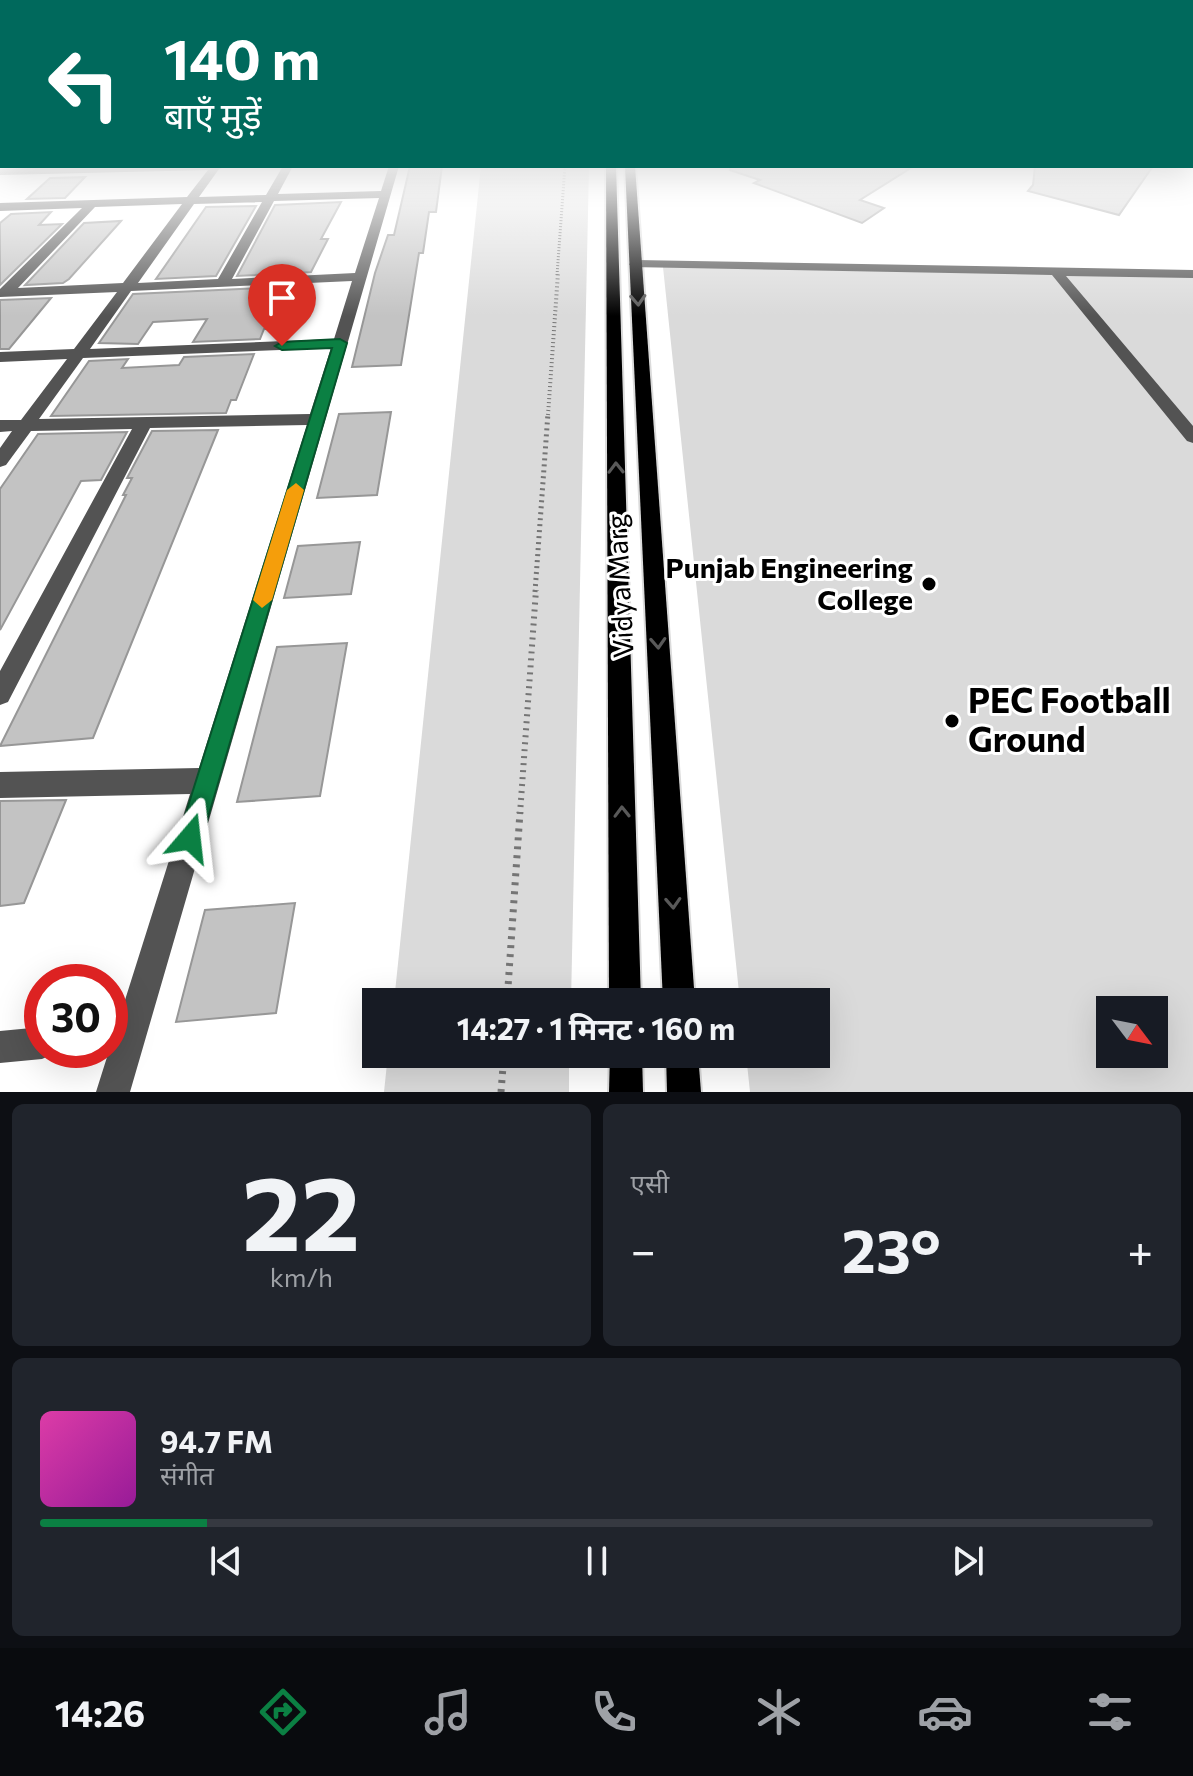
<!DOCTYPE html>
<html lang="hi">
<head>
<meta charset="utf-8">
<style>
  body { margin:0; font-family:Commissioner,"Noto Sans Devanagari",sans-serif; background:#20242c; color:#f1f3f6; height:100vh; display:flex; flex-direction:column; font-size:30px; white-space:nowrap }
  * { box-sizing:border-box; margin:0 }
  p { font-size:26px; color:#9ea1a6 }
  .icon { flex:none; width:44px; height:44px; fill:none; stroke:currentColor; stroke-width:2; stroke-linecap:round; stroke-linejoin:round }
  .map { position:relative; height:1092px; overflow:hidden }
  .drawer { display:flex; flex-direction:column; gap:12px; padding:12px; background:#0d0f14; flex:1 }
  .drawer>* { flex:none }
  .guide { position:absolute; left:0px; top:0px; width:1194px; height:168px; box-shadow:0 8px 32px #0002; background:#00695c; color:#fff; overflow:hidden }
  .needle { width:52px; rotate:122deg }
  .controls { position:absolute; left:1096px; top:996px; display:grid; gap:16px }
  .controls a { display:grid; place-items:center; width:72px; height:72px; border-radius:0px; background:#171b24; box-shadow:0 8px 32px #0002; font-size:40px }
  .speed { position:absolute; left:24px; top:964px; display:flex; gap:16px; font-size:40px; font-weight:700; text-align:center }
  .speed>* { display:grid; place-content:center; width:104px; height:104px; border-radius:50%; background:#171b24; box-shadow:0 8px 32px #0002; line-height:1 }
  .speed .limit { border:12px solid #d22; background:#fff; color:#111 }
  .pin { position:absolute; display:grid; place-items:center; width:68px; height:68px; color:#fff; margin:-82px -34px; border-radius:50% 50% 50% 0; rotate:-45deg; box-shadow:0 0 8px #0007 }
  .pin .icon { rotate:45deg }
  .me { position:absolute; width:88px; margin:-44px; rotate:17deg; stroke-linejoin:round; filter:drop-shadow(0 0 6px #0008) }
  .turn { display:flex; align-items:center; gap:28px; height:168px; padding:0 32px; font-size:36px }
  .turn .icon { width:104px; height:104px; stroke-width:2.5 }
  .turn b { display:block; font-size:56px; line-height:68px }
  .big { font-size:60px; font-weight:700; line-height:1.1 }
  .drawer .widget { flex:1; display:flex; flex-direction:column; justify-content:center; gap:12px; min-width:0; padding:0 28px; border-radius:12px; background:#20242c }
  .drawer .dial { align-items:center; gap:0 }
  .dial b { font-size:104px; line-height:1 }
  .song { display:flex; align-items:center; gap:24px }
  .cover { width:96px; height:96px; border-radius:12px; background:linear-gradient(135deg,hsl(320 70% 55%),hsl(300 70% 35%)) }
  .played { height:8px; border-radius:4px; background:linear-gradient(90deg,#0b8043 15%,#363941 15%) }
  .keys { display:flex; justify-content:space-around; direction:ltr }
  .heat { display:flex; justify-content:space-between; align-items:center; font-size:44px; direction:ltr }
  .drawer .tiles { flex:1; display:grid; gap:12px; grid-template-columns:1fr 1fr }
  .widget:last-child { grid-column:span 2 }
  .trip { position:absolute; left:362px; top:988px; width:468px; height:80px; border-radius:0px; background:#171b24; box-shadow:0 8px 32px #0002; font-weight:700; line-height:80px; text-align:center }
  .tabs { display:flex; height:128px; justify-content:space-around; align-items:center; background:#090b0e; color:#9ea1a6 }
  .tabs .icon { width:56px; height:56px }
  .tabs .active { color:#0b8043 }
  .tabs b { font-size:36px; color:#f1f3f6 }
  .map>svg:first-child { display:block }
  .green { fill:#dadada; fill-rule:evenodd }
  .building { fill:#c3c3c3; stroke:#979797; stroke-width:2 }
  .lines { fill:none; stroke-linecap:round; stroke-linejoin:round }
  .major-casing { stroke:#dbdbdb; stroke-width:4 }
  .path-far4 { stroke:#757575; stroke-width:3; stroke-dasharray:1 2; stroke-linecap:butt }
  .path-far3 { stroke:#757575; stroke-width:4; stroke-dasharray:1 3; stroke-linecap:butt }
  .path-far2 { stroke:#757575; stroke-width:5; stroke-dasharray:2 4; stroke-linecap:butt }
  .path-far1 { stroke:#757575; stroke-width:6; stroke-dasharray:2 5; stroke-linecap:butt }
  .path { stroke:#757575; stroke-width:7; stroke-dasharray:3 6; stroke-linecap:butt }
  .minor { fill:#535353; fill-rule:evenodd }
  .major { fill:#000; fill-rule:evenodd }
  .oneway { stroke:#595959 }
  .route { fill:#0b8043; stroke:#07532c; stroke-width:2 }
  .slow { fill:#f59e0b }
  .poi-dot { fill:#000; stroke:#fff; stroke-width:3 }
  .labels { text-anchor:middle; stroke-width:6; stroke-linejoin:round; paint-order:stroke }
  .poi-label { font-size:28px; font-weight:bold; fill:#000; stroke:#fff; text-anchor:end }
  .street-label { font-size:28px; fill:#000; stroke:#fff }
  .near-poi-label { font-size:34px; font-weight:bold; fill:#000; stroke:#fff; text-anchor:start }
</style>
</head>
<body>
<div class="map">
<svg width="1193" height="1092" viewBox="0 0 1193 1092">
  <rect width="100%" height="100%" fill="#fff"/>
  <g class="green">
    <path d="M481,166H589L571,1002H394Z"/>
    <path d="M663,267L1055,273L1193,440V1092H750L746,1054H816V1002H740ZM1110,1010H1154V1054H1110Z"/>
    <path d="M1058,273L1193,276V434Z"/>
    <path d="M388,1054H569V1092H384Z"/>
  </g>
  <g class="building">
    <path d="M410,166H442L436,212H429L423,253H419L401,365L352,367L375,273L388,235H394Z"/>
    <path d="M731,166H914L860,200L884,208L862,223L754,183L760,180L730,170Z"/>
    <path d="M1035,166H1153L1119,215L1028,191L1033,185Z"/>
    <path d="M85,177L65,198L27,199L50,178Z"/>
    <path d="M341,202L321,239H328L311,272L237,276L275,205Z"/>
    <path d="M256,206L216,276L156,279L206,207Z"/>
    <path d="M51,212L39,225L62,224L0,285V223L11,214Z"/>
    <path d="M121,221L69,279L63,283L25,285L84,223Z"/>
    <path d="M303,286L283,329H264L260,339L193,342L207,319L153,322L138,344L99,343L133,294Z"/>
    <path d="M51,298L9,349H0V300Z"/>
    <path d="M254,354L236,400H231L226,413L51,416L89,361L128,359L122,368L179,365L184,357Z"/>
    <path d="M391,412L377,495L317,498L339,414Z"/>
    <path d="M218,430L93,738L0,746L126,495H123L132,478H127L152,431Z"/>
    <path d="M127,432L101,480L81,481L0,630V489L38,434Z"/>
    <path d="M360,542L351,594L284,598L298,546Z"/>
    <path d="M347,643L320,796L237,802L277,647Z"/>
    <path d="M66,800L24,903L0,906V801Z"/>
    <path d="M295,903L276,1013L176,1022L205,910Z"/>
  </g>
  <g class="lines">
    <g class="major-casing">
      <g id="major">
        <path d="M606,166H616L641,1002H609Z"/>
        <path d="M625,166H635L695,1002H663Z"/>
        <path d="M610,1054H642L643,1092H609Z"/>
        <path d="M666,1054H698L701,1092H667Z"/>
      </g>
    </g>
    <path class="path-far4" d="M557,275L565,166"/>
    <path class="path-far3" d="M548,415L558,273"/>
    <path class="path-far2" d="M535,592L548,413"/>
    <path class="path-far1" d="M520,814L536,590"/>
    <g class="path">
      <path d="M507,1002L520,812"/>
      <path d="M501,1092L504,1054"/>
    </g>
    <g class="minor">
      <path d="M103,166H229L219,169L199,197L266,195L283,166H293L278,194L381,191L389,166H399L130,1092H96L190,794L0,798V772L199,768L307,425L150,428L8,702L0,705V671L132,429L31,431L6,465L0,467V448L12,431L0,432V420H21L67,359L0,362V352L74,349L117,292L0,297V289L82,208L0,211V203L187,197L208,170L0,175V169ZM379,198L355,273L232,279L274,201ZM262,202L218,279L138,283L194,204ZM182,204L123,283L18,288L95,207ZM352,281L334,339L90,349L131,291ZM331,348L310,414L39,419L83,358Z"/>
      <path d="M636,260L1193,270V278L1066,276L1193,426V443L1187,441L1052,275L631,267L629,264Z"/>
      <path d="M42,1027V1050H55L53,1054L42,1059L0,1063V1031Z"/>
    </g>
    <use href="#major" class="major"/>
  </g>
  <defs><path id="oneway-chevron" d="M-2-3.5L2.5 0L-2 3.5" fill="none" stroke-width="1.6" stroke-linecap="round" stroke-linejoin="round" transform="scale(2)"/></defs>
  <g class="oneway">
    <use href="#oneway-chevron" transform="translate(638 300) rotate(87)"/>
    <use href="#oneway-chevron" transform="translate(616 468) rotate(-91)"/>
    <use href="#oneway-chevron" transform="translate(658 643) rotate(87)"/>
    <use href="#oneway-chevron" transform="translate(622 812) rotate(-91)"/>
    <use href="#oneway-chevron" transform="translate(673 903) rotate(87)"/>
  </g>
  <linearGradient id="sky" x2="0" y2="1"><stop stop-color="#8baccc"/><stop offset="0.52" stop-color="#fff"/><stop offset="1" stop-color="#fff" stop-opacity="0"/></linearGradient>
  <rect width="1193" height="316" fill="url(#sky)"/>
  <path class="route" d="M340,339L347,343L202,838L199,847L190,850L181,847L178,838L332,348L282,350L275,346L282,342Z"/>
  <path class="slow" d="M296,483L304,490L272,600L262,608L253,600L287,490Z"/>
  <g class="poi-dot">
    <circle cx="929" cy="584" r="8"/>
    <circle cx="952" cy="721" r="8"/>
  </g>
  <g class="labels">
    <g class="poi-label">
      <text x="913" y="578">Punjab Engineering<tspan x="913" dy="32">College</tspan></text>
    </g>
    <g class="street-label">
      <text transform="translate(620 586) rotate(-93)" y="10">Vidya Marg</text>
    </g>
    <g class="near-poi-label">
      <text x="968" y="713">PEC Football<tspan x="968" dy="39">Ground</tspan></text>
    </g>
  </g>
</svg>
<div class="controls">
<a><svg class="needle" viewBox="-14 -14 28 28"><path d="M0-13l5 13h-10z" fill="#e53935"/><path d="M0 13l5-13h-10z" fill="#9ea1a6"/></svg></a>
</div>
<div class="speed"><div class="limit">30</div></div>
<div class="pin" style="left:282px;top:346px;background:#d93025"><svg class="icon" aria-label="arrive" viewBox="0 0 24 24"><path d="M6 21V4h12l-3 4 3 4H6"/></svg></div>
<svg class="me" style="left:190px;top:838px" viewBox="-20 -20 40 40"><path d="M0-17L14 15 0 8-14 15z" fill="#0b8043" stroke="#fff" stroke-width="4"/></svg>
<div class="trip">14:27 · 1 मिनट · 160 m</div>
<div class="guide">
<div class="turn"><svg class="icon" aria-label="left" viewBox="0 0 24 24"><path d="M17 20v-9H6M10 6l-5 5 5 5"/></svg><div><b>140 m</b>बाएँ मुड़ें</div></div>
</div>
</div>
<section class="drawer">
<div class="tiles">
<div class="widget dial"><b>22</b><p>km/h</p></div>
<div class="widget"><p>एसी</p>
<div class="heat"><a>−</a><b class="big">23°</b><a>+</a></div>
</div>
<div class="widget">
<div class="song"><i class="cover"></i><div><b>94.7 FM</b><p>संगीत</p></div></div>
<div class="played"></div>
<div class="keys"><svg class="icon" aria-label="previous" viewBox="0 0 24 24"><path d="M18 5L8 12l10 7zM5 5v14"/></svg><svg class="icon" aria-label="pause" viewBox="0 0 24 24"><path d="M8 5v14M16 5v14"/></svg><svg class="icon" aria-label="next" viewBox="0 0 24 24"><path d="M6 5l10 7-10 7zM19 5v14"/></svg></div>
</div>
</div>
</section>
<nav class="tabs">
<b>14:26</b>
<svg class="icon active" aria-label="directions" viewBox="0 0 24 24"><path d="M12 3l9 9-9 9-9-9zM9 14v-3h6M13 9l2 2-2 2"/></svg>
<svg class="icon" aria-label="music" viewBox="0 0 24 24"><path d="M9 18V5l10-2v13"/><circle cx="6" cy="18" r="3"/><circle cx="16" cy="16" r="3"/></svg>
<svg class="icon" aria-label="phone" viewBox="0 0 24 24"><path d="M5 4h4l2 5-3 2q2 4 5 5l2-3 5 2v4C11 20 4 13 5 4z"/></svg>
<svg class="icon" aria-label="climate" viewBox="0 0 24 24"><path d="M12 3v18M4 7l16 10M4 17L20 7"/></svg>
<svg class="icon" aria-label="car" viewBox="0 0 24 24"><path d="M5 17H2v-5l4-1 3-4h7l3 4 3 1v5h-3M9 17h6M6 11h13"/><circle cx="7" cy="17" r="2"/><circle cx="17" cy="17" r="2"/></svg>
<svg class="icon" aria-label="filters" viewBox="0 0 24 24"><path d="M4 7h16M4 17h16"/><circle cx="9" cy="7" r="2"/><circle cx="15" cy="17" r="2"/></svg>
</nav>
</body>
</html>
